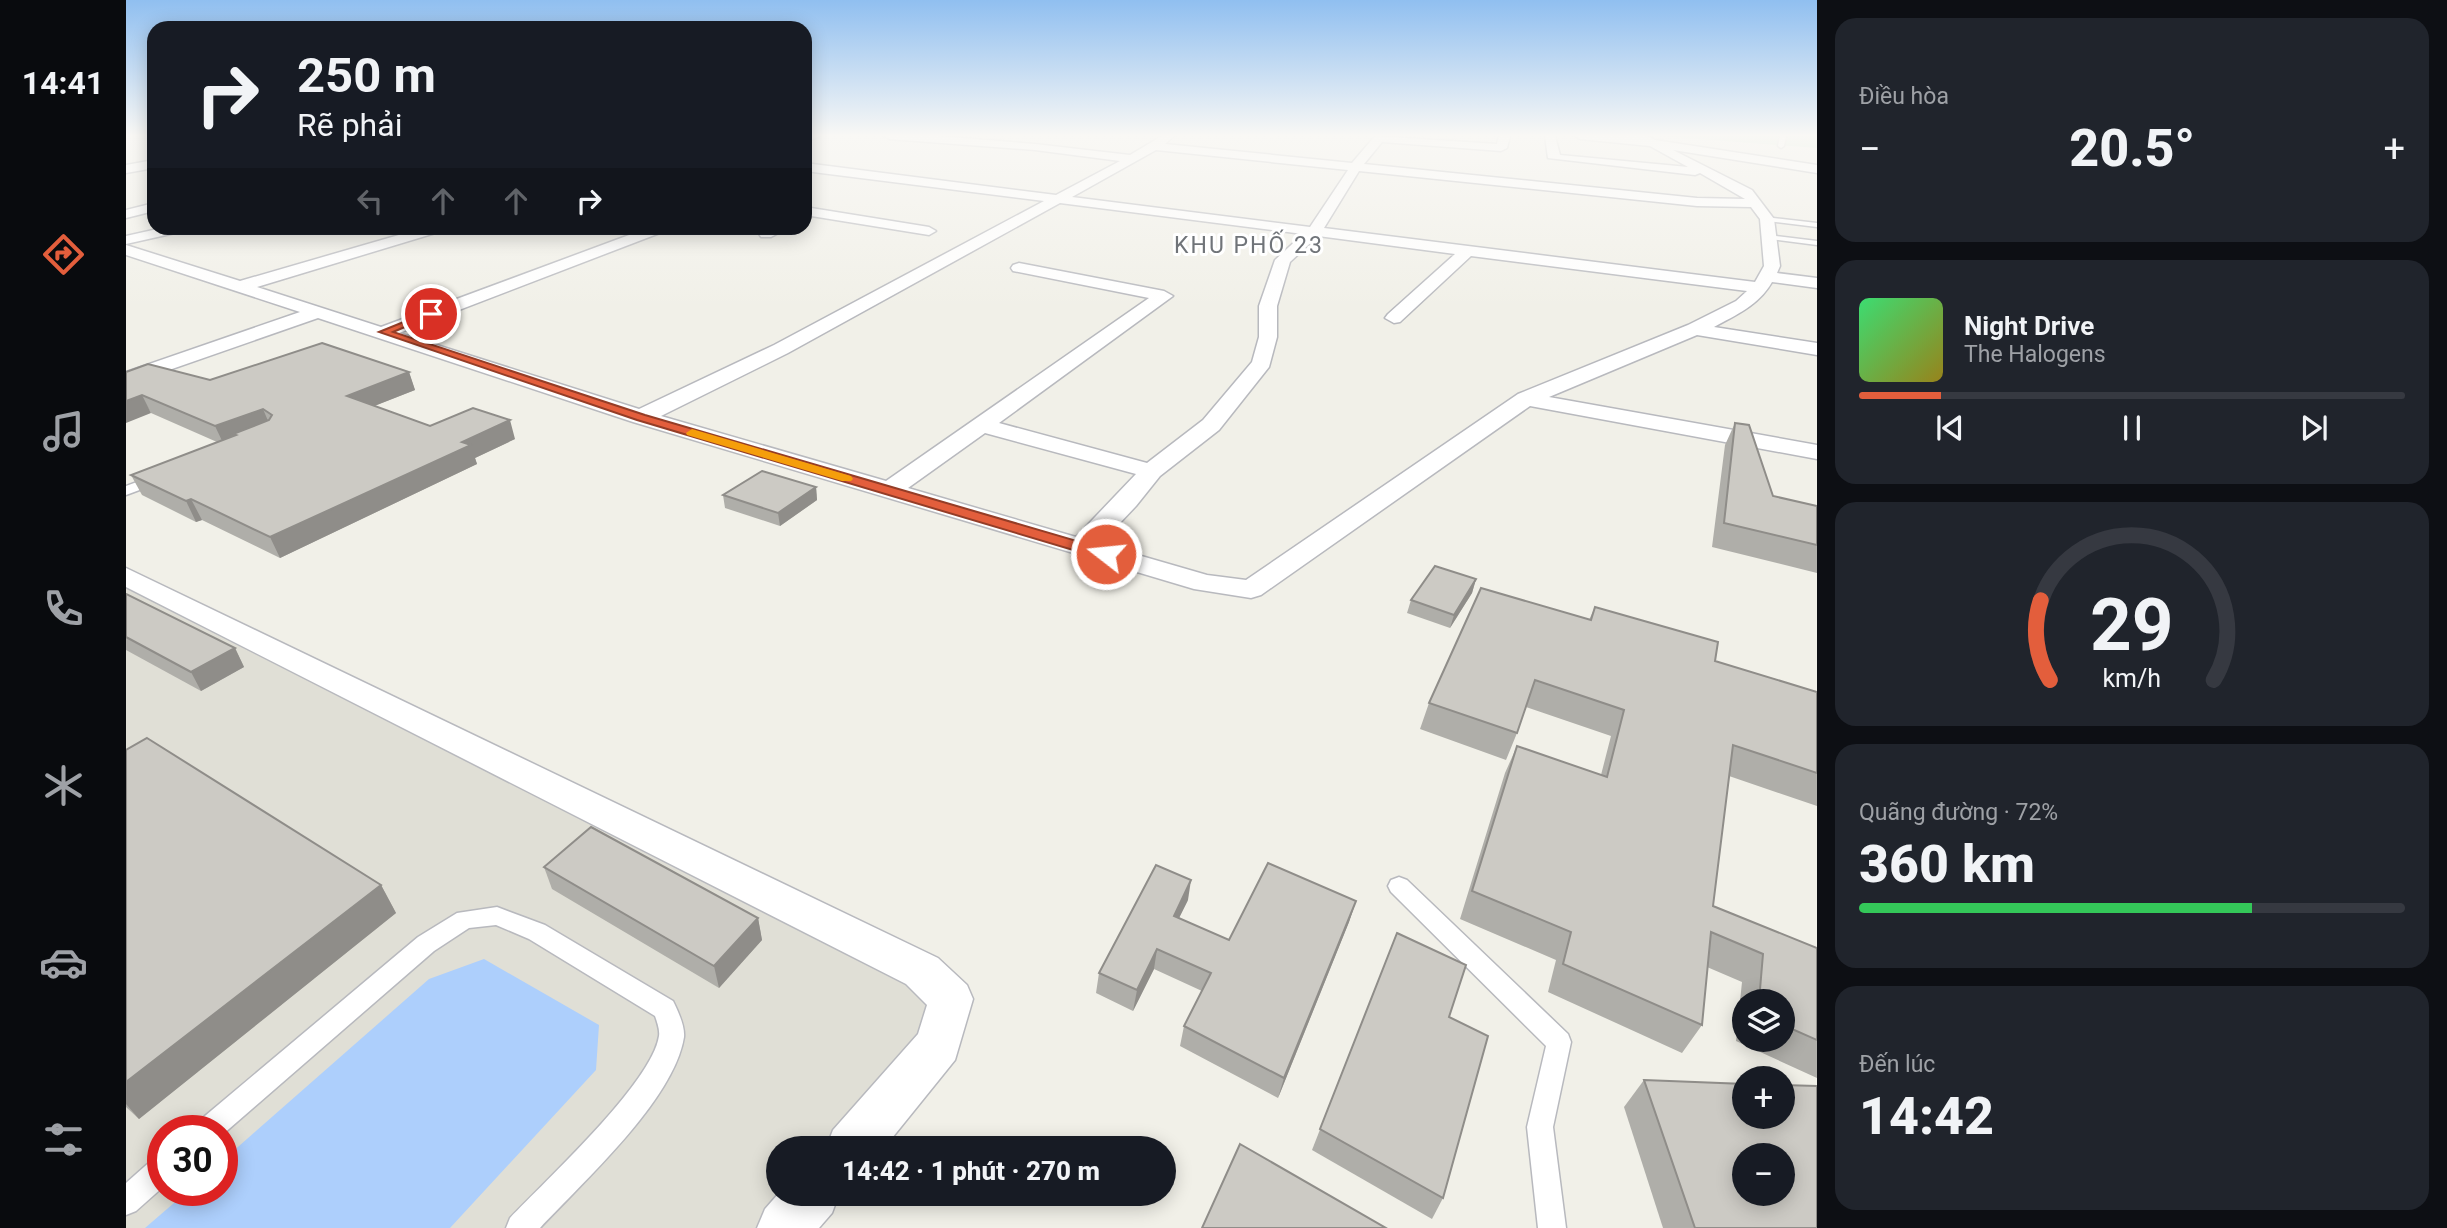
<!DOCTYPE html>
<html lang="vi">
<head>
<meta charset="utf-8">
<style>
  body { margin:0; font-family:Roboto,sans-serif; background:#20242c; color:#f1f3f6; height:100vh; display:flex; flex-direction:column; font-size:26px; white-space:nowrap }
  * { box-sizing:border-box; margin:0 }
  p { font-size:23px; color:#9ea1a6 }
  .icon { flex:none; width:38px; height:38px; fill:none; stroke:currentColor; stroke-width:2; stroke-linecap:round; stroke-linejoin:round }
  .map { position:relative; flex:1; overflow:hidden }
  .panel { display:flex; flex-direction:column; gap:18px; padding:18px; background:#0d0f14; width:630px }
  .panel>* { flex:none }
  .hud { position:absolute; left:21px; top:21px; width:665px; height:214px; border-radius:21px; box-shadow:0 4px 18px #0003; background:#171b24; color:#f1f3f6; overflow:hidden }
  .controls { position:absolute; left:1606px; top:989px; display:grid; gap:14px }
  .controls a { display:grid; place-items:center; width:63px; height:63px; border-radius:50%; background:#171b24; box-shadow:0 4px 18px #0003; font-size:35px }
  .speed { position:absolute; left:21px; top:1115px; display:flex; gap:14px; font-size:35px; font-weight:700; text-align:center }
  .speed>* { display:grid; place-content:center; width:91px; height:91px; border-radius:50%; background:#171b24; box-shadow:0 4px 18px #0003; line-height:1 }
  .speed .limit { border:10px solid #d22; background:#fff; color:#111 }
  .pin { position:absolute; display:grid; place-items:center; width:60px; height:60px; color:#fff; margin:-30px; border:4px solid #fff; border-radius:50%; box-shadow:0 2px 7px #0007 }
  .me { position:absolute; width:77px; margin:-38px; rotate:286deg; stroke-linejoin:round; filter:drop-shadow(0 0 5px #0008) }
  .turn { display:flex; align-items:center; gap:24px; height:147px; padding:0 35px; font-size:32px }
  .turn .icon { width:91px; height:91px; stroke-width:2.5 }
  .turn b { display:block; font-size:49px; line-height:60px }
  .lanes { display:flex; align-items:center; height:66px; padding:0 35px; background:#0003; justify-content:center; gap:35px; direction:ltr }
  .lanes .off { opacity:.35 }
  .big { font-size:52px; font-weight:800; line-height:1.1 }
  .panel .tile { flex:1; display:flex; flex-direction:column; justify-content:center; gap:10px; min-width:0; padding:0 24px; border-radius:21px; background:#20242c }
  .panel .dial { align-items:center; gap:0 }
  .dial svg { height:182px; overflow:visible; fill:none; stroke:#363941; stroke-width:7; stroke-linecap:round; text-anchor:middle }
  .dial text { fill:#f1f3f6; stroke:none }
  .song { display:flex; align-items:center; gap:21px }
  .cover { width:84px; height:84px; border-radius:10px; background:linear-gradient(135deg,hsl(140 70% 55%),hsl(50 70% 35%)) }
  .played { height:7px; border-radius:4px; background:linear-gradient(90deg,#e35e3c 15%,#363941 15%) }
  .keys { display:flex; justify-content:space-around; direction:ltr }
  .heat { display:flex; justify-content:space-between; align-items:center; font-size:38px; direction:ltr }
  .charge { height:10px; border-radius:5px; background:linear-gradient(90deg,#34c759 72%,#363941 0) }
  .trip { position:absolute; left:640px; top:1136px; width:410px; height:70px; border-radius:35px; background:#171b24; box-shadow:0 4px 18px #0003; font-weight:800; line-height:70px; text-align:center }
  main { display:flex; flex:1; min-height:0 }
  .menu { display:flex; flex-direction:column; width:126px; justify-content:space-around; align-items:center; background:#090b0e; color:#9ea1a6 }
  .menu .icon { width:49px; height:49px }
  .menu .current { color:#e35e3c }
  .menu b { font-size:32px; color:#f1f3f6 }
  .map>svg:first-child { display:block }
  .education { fill:#e0dfd6; fill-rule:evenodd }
  .green { fill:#c6e7ca }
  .water { fill:#adcffc }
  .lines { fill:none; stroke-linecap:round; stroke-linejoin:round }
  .lane-casing { stroke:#b8b9be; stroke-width:3 }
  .street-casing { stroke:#b8b9be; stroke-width:3 }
  .lane { fill:#fff; fill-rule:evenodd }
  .street { fill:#fff; fill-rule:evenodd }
  .wall { fill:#afaea9; fill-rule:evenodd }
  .shaded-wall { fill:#8f8d89 }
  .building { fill:#cccac4; stroke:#8f8d89; stroke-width:2; fill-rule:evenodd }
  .route { fill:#e35e3c; stroke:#943d27; stroke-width:2 }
  .slow { fill:#f59e0b }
  .labels { text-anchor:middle; stroke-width:6; stroke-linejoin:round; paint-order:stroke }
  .far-quarter-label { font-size:23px; letter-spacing:2px; fill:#707479; stroke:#fff }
</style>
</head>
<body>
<main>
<nav class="menu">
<b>14:41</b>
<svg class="icon current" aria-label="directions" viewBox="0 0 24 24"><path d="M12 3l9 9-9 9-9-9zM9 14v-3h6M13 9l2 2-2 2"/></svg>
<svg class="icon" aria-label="music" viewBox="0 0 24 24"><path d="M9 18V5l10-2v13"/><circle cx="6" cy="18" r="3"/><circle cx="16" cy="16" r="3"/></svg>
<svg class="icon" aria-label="phone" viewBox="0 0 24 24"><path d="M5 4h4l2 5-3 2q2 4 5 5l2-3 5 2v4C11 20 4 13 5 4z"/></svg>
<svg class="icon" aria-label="climate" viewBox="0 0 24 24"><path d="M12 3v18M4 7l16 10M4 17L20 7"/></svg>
<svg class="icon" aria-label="car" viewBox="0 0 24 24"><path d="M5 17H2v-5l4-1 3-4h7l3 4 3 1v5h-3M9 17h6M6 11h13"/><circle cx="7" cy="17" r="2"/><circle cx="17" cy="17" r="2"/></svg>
<svg class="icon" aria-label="filters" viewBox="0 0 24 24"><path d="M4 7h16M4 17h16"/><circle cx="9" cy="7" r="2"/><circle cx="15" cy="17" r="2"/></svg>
</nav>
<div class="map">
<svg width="1691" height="1228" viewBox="0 0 1691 1228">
  <rect width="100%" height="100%" fill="#f1f0e8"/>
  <path class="education" d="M0,587L784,983L806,1002L794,1040L700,1148H653V1194L631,1228H0ZM37,1130H96V1190H37Z"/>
  <path class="green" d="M1533,136H1691V148Z"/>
  <path class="water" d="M358,959L473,1025L470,1070L324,1228H19L63,1190H96V1161L303,979Z"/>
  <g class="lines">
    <g class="lane-casing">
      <g id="lane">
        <path d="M1654,136H1660L1658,146L1655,148L1652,146Z"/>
        <path d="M1638,217L1691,223V227L1641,221Z"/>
        <path d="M1641,235L1691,241V245L1644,239Z"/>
        <path d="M30,475L35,476V482L0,495V486Z"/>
        <path d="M1273,877L1281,880L1442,1034L1445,1042L1427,1127L1440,1228H1412L1401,1127L1420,1046L1265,892L1262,886L1265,880Z"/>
        <path d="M371,907L419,925L547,1001C552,1011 559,1026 558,1037C548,1100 457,1182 414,1228H380L384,1218C419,1181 526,1083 533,1036C534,1030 531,1022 529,1016L403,939L370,925L343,928L308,951L96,1135V1130H69L73,1121L292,937L331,913Z"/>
        <path d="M37,1155V1187L10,1211L0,1215V1183L27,1159Z"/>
      </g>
    </g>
    <g class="street-casing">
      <g id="street">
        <path d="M679,136H694L679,142Z"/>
        <path d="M758,136H811L909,144L1004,155L1036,136H1048L1039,144L1226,163L1249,136L1371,144L1373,136H1384L1381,148L1375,151L1256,142L1238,164L1571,198L1619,199L1574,173L1569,175L1422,158L1419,136H1429L1434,155L1562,167L1524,146L1454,139L1449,136H1522L1529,140L1691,165V173L1547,150L1626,190L1648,219L1654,266L1651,273L1691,278V288L1646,282C1633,305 1610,315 1588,327L1691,343V355L1571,335L1423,397L1691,445V459L1404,406L1135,595L1125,598L1068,589L507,422L192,318L0,385V372L174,312L0,255V245L114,281L297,228H318L316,231L131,287L255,327L522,228H541L539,231L273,333L513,409L648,345L918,201L679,171V163L930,195L994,161L909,150L763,139ZM1030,150L1222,170L1184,227L946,197ZM1233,171L1571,206L1625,207L1634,219L1638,266L1629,282L1198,228ZM934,203L1177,234L1149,260L1133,306V337L1126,362L1077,420L1021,463L873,423L1047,296L1038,291L893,263L887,265L885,268L887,271L1023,298L760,481L535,416L662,353ZM1192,236L1329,254L1262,314L1259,318L1268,323L1274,322L1345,256L1621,291L1610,301L1562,325L1392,394L1120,580L1081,575L974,544L1010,506L1034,476L1093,430L1143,367L1151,337V306L1164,262ZM859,433L1010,474L950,537L782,488Z"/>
        <path d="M28,160V168L0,173V165Z"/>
        <path d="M28,203V211L0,218V210Z"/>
        <path d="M679,207L803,227L810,231L803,235L679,215Z"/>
        <path d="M36,228H60L58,231L0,244V236Z"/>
        <path d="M643,228H662L645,237H635L633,234Z"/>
        <path d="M0,568L812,958L841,985L847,999L829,1060L758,1148H700L707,1130L792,1034L801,1005L780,984L0,587Z"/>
        <path d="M653,1193L713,1194L706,1213L693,1228H631L639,1209Z"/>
      </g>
    </g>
    <use href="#lane" class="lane"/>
    <use href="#street" class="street"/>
  </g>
  <g class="wall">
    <path d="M0,372L84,380L283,372L289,390L248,406L304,426L389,439L349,458L351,464L154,558L76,520L70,522L16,495L5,475L91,442L25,413Z"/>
    <path d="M1609,423L1647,496L1691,506V573L1586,547L1599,445Z"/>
    <path d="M690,487L691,500L654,526L599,508L597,495Z"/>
    <path d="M1350,579L1346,593L1324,628L1281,613L1285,600Z"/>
    <path d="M0,594L109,648L118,667L75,691L0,650Z"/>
    <path d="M1469,607L1589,661L1691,692V806L1603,776L1587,906L1691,948V1078L1610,1041L1616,982L1581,967L1576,1025L1556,1053L1422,992L1430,960L1334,919L1379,773L1391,746L1475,775L1485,736L1400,707L1391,733L1380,760L1294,729L1303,703L1463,620ZM1619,1001H1657V1040H1619Z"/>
    <path d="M0,750L255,885L270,913L13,1119L0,1107Z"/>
    <path d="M418,867L632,918L636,940L593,988L426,889Z"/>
    <path d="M1062,900L1053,918L1103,940L1230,901L1223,922L1152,1098L1054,1046L1058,1026L1076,991L1028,969L1007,1011L970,993L973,973Z"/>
    <path d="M1271,933L1323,1017L1317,1198L1306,1219L1186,1150Z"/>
    <path d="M1518,1080L1691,1228H1537L1498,1107Z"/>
  </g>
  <g class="shaded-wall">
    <path d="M283,372L289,390L228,414L221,396Z"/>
    <path d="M16,395L25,413L0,423V401Z"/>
    <path d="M137,409L145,428L110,435L107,434L110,441L98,445L89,426Z"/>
    <path d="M384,420L389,439L349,458L351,464L154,558L144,537L336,442Z"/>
    <path d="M690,487L691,500L654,526L652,513Z"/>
    <path d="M65,499L76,520L70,522L60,501Z"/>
    <path d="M1350,579L1346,593L1324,628L1328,615Z"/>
    <path d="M109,648L118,667L75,691L65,672Z"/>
    <path d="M1065,880L1062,900L1044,936L1048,916Z"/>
    <path d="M255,885L270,913L13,1119L0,1104V1082Z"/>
    <path d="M1230,901L1223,922L1152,1098L1158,1078Z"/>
    <path d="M632,918L636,940L593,988L588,966Z"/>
    <path d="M1031,949L1028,969L1007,1011L1011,990Z"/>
  </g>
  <g class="building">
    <path d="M196,343L283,372L221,396L304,426L347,408L384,420L336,442L345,445L144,537L65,499L60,501L5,475L110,435L107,434L143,420L146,415L137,409L89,426L16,395L0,401V372L22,364L84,380Z"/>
    <path d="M1609,423L1623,425L1647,496L1691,506V545L1598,523Z"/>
    <path d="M636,471L690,487L652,513L597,495Z"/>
    <path d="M1309,566L1350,579L1328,615L1285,600Z"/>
    <path d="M1355,588L1465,620L1469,607L1592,642L1589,661L1691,692V773L1607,745L1587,906L1691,948V1040L1657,1025V1001H1633L1637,954L1585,932L1576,1025L1437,964L1445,932L1346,891L1391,746L1481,777L1498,710L1409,680L1391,733L1303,703Z"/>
    <path d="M0,594L109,648L65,672L0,637Z"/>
    <path d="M21,738L255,885L0,1082V750Z"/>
    <path d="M465,827L632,918L588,966L418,867Z"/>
    <path d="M1142,863L1230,901L1158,1078L1058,1026L1085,973L1031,949L1011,990L973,973L1030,865L1065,880L1048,916L1103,940Z"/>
    <path d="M1271,933L1340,965L1323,1017L1362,1036L1317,1198L1194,1129Z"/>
    <path d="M1518,1080L1619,1084V1116H1657V1085L1691,1086V1228H1569ZM1619,1155H1657V1194H1619Z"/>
    <path d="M1114,1144L1260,1228H1076Z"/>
  </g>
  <linearGradient id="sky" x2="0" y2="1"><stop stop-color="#90bff0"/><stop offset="0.44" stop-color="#f9f8f5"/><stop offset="1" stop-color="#f9f8f5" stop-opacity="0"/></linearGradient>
  <rect width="1691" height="308" fill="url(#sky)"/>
  <path class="route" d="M302,312L310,314L267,332L519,415L985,551L987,554L980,559L974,558L511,420L253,332Z"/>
  <path class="slow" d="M566,429L725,476L727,479L725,481H716L561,435L560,433Z"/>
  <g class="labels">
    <g class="far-quarter-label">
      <text x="1123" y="253">KHU PHỐ 23</text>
    </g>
  </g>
</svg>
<div class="controls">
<a><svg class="icon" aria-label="layers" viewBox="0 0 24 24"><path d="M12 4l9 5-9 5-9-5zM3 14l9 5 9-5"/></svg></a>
<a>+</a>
<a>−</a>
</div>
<div class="speed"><div class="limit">30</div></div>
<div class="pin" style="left:305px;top:314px;background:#d93025"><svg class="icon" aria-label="arrive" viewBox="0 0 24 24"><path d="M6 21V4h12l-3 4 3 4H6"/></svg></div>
<svg class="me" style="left:980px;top:554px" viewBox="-20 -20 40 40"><circle r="17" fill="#e35e3c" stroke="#fff" stroke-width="3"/><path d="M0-11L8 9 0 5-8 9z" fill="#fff"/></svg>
<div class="trip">14:42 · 1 phút · 270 m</div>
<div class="hud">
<div class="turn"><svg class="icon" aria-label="right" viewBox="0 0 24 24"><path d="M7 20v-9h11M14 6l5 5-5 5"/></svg><div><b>250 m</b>Rẽ phải</div></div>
<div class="lanes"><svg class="icon off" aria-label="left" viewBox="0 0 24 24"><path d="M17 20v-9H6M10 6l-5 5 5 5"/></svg><svg class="icon off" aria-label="ahead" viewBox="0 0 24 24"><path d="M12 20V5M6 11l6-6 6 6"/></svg><svg class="icon off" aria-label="ahead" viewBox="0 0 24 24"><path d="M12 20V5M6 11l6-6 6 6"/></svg><svg class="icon" aria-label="right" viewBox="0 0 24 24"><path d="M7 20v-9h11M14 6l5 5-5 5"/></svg></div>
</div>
</div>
<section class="panel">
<div class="tile"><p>Điều hòa</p>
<div class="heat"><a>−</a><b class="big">20.5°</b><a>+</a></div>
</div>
<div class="tile">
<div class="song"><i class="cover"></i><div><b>Night Drive</b><p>The Halogens</p></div></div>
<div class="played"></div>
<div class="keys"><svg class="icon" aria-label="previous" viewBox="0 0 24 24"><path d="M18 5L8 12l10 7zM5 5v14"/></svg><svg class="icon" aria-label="pause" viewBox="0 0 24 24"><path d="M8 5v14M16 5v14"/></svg><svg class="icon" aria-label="next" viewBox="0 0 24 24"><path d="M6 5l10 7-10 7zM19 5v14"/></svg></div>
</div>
<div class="tile dial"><svg viewBox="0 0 100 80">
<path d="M14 69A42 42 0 1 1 86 69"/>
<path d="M14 69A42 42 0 0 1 10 34" stroke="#e35e3c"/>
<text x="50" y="56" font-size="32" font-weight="700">29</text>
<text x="50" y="72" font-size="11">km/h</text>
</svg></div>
<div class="tile"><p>Quãng đường · 72%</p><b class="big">360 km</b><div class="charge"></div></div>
<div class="tile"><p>Đến lúc</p><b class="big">14:42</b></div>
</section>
</main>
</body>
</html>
